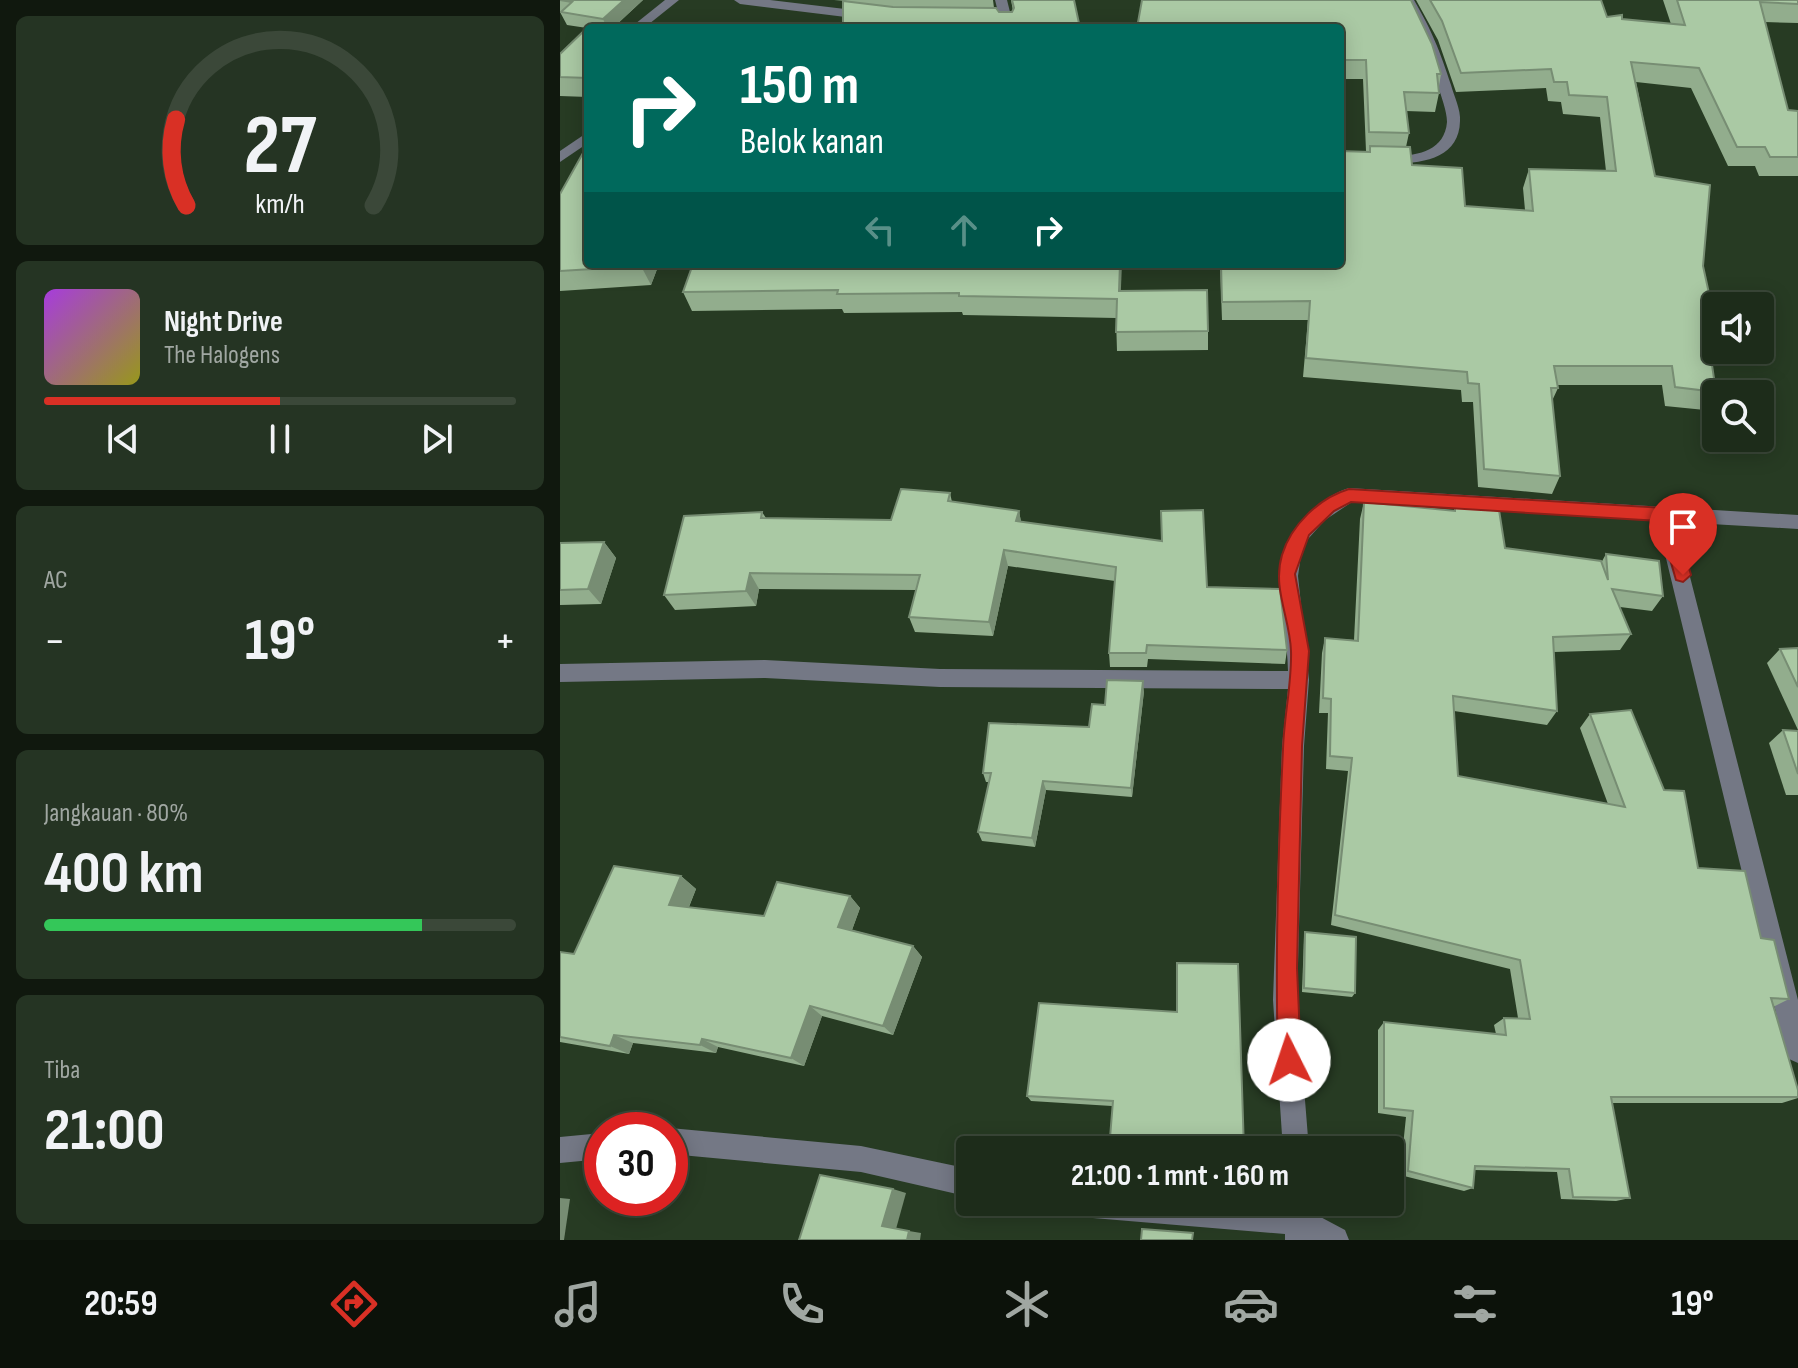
<!DOCTYPE html>
<html lang="id">
<head>
<meta charset="utf-8">
<style>
  body { margin:0; font-family:"Sofia Sans Condensed",sans-serif; background:#253423; color:#f1f3f6; height:100vh; display:flex; flex-direction:column; font-size:30px; white-space:nowrap }
  * { box-sizing:border-box; margin:0 }
  p { font-size:26px; color:#a0a7a2 }
  .icon { flex:none; width:44px; height:44px; fill:none; stroke:currentColor; stroke-width:2; stroke-linecap:round; stroke-linejoin:round }
  .map { position:relative; flex:1; overflow:hidden }
  .details { display:flex; flex-direction:column; gap:16px; padding:16px; background:#10180e; width:560px }
  .details>* { flex:none }
  .hud { position:absolute; left:24px; top:24px; width:760px; height:244px; border-radius:8px; box-shadow:0 4px 20px #0003,0 0 0 2px #3b4839; background:#00695c; color:#fff; overflow:hidden }
  .fabs { position:absolute; left:1142px; top:292px; display:grid; gap:16px }
  .fabs a { display:grid; place-items:center; width:72px; height:72px; border-radius:8px; background:#1d2c1a; box-shadow:0 4px 20px #0003,0 0 0 2px #3b4839; font-size:40px }
  .speed { position:absolute; left:24px; top:1112px; display:flex; gap:16px; font-size:40px; font-weight:700; text-align:center }
  .speed>* { display:grid; place-content:center; width:104px; height:104px; border-radius:50%; background:#1d2c1a; box-shadow:0 4px 20px #0003,0 0 0 2px #3b4839; line-height:1 }
  .speed .limit { border:12px solid #d22; background:#fff; color:#111 }
  .pin { position:absolute; display:grid; place-items:center; width:68px; height:68px; color:#fff; margin:-82px -34px; border-radius:50% 50% 50% 0; rotate:-45deg; box-shadow:0 0 8px #0007 }
  .pin .icon { rotate:45deg }
  .me { position:absolute; width:88px; margin:-44px; rotate:356deg; stroke-linejoin:round; filter:drop-shadow(0 0 6px #0008) }
  .turn { display:flex; align-items:center; gap:28px; height:168px; padding:0 24px; font-size:36px }
  .turn .icon { width:104px; height:104px; stroke-width:2.5 }
  .turn b { display:block; font-size:56px; line-height:68px }
  .lanes { display:flex; align-items:center; height:76px; padding:0 24px; background:#0003; justify-content:center; gap:40px; direction:ltr }
  .lanes .off { opacity:.35 }
  .big { font-size:60px; font-weight:700; line-height:1.1 }
  .details .widget { flex:1; display:flex; flex-direction:column; justify-content:center; gap:12px; min-width:0; padding:0 28px; border-radius:12px; background:#253423 }
  .details .dial { align-items:center; gap:0 }
  .dial svg { height:208px; overflow:visible; fill:none; stroke:#3b4839; stroke-width:7; stroke-linecap:round; text-anchor:middle }
  .dial text { fill:#f1f3f6; stroke:none }
  .song { display:flex; align-items:center; gap:24px }
  .cover { width:96px; height:96px; border-radius:12px; background:linear-gradient(135deg,hsl(280 70% 55%),hsl(60 70% 35%)) }
  .played { height:8px; border-radius:4px; background:linear-gradient(90deg,#d93025 50%,#3b4839 50%) }
  .keys { display:flex; justify-content:space-around; direction:ltr }
  .heat { display:flex; justify-content:space-between; align-items:center; font-size:44px; direction:ltr }
  .charge { height:12px; border-radius:6px; background:linear-gradient(90deg,#34c759 80%,#3b4839 0) }
  .trip { position:absolute; left:396px; top:1136px; width:448px; height:80px; border-radius:8px; background:#1d2c1a; box-shadow:0 4px 20px #0003,0 0 0 2px #3b4839; font-weight:700; line-height:80px; text-align:center }
  .tab-bar { display:flex; height:128px; justify-content:space-around; align-items:center; background:#0c120a; color:#a0a7a2 }
  .tab-bar .icon { width:56px; height:56px }
  .tab-bar .current { color:#d93025 }
  .tab-bar b { font-size:36px; color:#f1f3f6 }
  main { display:flex; flex:1; min-height:0 }
  .map>svg:first-child { display:block }
  .lines { fill:none; stroke-linecap:round; stroke-linejoin:round }
  .minor { fill:#747885; fill-rule:evenodd }
  .wall { fill:#92ad8d }
  .shaded-wall { fill:#778d73 }
  .building { fill:#aac9a4; stroke:#778d73; stroke-width:2 }
  .route { fill:#d93025; stroke:#8d1f18; stroke-width:2 }
</style>
</head>
<body>
<main>
<section class="details">
<div class="widget dial"><svg viewBox="0 0 100 80">
<path d="M14 69A42 42 0 1 1 86 69"/>
<path d="M14 69A42 42 0 0 1 10 36" stroke="#d93025"/>
<text x="50" y="56" font-size="32" font-weight="700">27</text>
<text x="50" y="72" font-size="11">km/h</text>
</svg></div>
<div class="widget">
<div class="song"><i class="cover"></i><div><b>Night Drive</b><p>The Halogens</p></div></div>
<div class="played"></div>
<div class="keys"><svg class="icon" aria-label="previous" viewBox="0 0 24 24"><path d="M18 5L8 12l10 7zM5 5v14"/></svg><svg class="icon" aria-label="pause" viewBox="0 0 24 24"><path d="M8 5v14M16 5v14"/></svg><svg class="icon" aria-label="next" viewBox="0 0 24 24"><path d="M6 5l10 7-10 7zM19 5v14"/></svg></div>
</div>
<div class="widget"><p>AC</p>
<div class="heat"><a>−</a><b class="big">19°</b><a>+</a></div>
</div>
<div class="widget"><p>Jangkauan · 80%</p><b class="big">400 km</b><div class="charge"></div></div>
<div class="widget"><p>Tiba</p><b class="big">21:00</b></div>
</section>
<div class="map">
<svg width="1238" height="1240" viewBox="0 0 1238 1240">
  <rect width="100%" height="100%" fill="#273b23"/>
  <g class="lines">
    <g class="minor">
      <path d="M105,0H119L84,28H70Z"/>
      <path d="M174,0H210L310,12L316,16L310,20L180,4Z"/>
      <path d="M435,0H447L454,28H442Z"/>
      <path d="M842,0H854C872,31 880,51 891,85C894,96 901,110 900,121C899,177 816,163 780,159V151C811,154 883,170 887,122C887,111 881,96 878,86C868,51 860,31 842,0Z"/>
      <path d="M28,132V143L0,162V151Z"/>
      <path d="M789,488L1238,515V529L1116,522L1238,1000V1063L1229,1059L1225,1050L1097,521L792,502L765,520L748,539L741,555L738,576L749,680L744,746L737,1000L749,1150H723L713,1000L722,746L728,689L380,687L205,678L0,682V664L205,660L380,669L728,671C727,613 702,564 747,515C757,504 775,492 789,488Z"/>
      <path d="M110,1128L301,1146L410,1169V1197L301,1172L110,1154V1130H104Z"/>
      <path d="M42,1133V1159L0,1163V1137Z"/>
      <path d="M495,1202H676L725,1206V1202H753V1213L785,1230L789,1240H725V1234L509,1216L499,1212Z"/>
    </g>
  </g>
  <g class="wall">
    <path d="M0,0H83L56,25L28,28V97L0,96V54L27,28L7,25L0,12Z"/>
    <path d="M274,0H433L434,8L439,12H452L453,11L451,0H514L520,28H283L287,1Z"/>
    <path d="M582,0H851L872,44L881,74L879,86V93L875,112L846,111L849,133L846,147H850L852,165L902,168L905,206L965,210L963,188L969,169L1046,171L1040,117L1003,114L1001,102L988,101L986,88L896,92L878,40L856,0H1041L1047,17L1062,15V19L1111,24L1103,0H1238V23L1205,22L1228,110L1238,111V176H1199L1195,166H1168L1131,88L1076,82L1095,176L1150,185L1143,266L1150,298L1144,310L1156,392L1145,410L1105,406L1102,385H997L998,388L992,401L1000,476L992,494L918,487L913,402H902L901,390L743,377L748,320H662L660,264H780V151H809H806L803,79H780V28H577Z"/>
    <path d="M0,194L99,264L91,285L0,291Z"/>
    <path d="M133,264L561,291L648,331V350L557,351L556,318L403,315L402,312L284,313L282,309L132,311L123,292Z"/>
    <path d="M390,493L392,502L459,511L461,522L647,587L727,650L725,664L588,659L587,667H550L549,653L555,581L448,566L433,636L355,632L349,617L356,590L199,589L196,606L115,610L104,595L202,512L206,518L331,520Z"/>
    <path d="M804,502L894,511L895,507L945,548L1041,563L1046,554L1103,596L1092,611L1060,607L1071,634L1060,650L994,652L997,711L987,725L894,711L898,776L1048,804L1020,728L1030,714L1104,790L1138,868L1201,938L1229,999L1213,1007L1238,1090V1098L1222,1103H1052L1070,1198L1056,1201L1001,1199L997,1172L914,1170L913,1188L904,1191L840,1175L846,1117L818,1113V1030L824,1022L936,1034L934,1025L944,1018H958L950,969L771,925L788,771L766,769L768,713H759L762,653L765,638L794,640L800,519Z"/>
    <path d="M44,542L56,558L41,604L0,605V543Z"/>
    <path d="M1238,648V730L1207,663L1220,649Z"/>
    <path d="M584,691L572,797L486,790L475,847L422,841L418,832L429,782H426L423,773L529,727L545,705Z"/>
    <path d="M1223,730L1238,731V795H1226L1209,743Z"/>
    <path d="M121,876L136,889L129,907L204,916L290,896L300,908L292,930L353,946L362,957L333,1035L262,1016L244,1066L158,1047L156,1053L73,1043L69,1054L0,1042V952L14,954Z"/>
    <path d="M745,932L795,993L792,997L742,992L744,937Z"/>
    <path d="M678,964L552,1106L471,1101L467,1096L617,1012Z"/>
  </g>
  <g class="shaded-wall">
    <path d="M64,0H83L53,28H47L43,19Z"/>
    <path d="M82,264H99L91,285L81,266Z"/>
    <path d="M560,264H562L560,310L559,291Z"/>
    <path d="M459,511L462,527L456,521Z"/>
    <path d="M44,542L56,558L41,604L28,589Z"/>
    <path d="M444,550L448,566L433,636L429,622Z"/>
    <path d="M190,573L199,589L196,606L186,591Z"/>
    <path d="M583,681L584,691L572,797L571,788Z"/>
    <path d="M483,781L486,790L475,847L472,838Z"/>
    <path d="M121,876L136,889L125,916L109,905Z"/>
    <path d="M290,896L300,908L289,938L278,927Z"/>
    <path d="M353,946L362,957L333,1035L323,1026Z"/>
    <path d="M250,1006L262,1016L244,1066L231,1058Z"/>
    <path d="M54,1035L73,1043L69,1054L50,1046Z"/>
    <path d="M142,1039L158,1047L156,1053L140,1045Z"/>
    <path d="M333,1189L346,1193L336,1229L322,1226Z"/>
    <path d="M0,1198L10,1199L4,1240H0Z"/>
    <path d="M349,1231L361,1233L360,1240H347Z"/>
  </g>
  <g class="building">
    <path d="M0,0H64L43,19L1,12L12,2Z"/>
    <path d="M452,0H514L520,28H462L461,25L391,26V28H283V1L333,7L436,8L439,12H452L454,8Z"/>
    <path d="M582,0H851L872,44L881,74H877L879,93L844,92L849,133L809,132L806,60H780V28H577Z"/>
    <path d="M870,0H1041L1047,17L1062,15V19L1125,25L1117,0H1238V4L1200,2L1228,110L1238,111V157H1210L1205,147H1177L1139,68L1071,62L1095,176L1150,185L1143,266L1150,298L1142,297L1156,392L1115,387L1112,366H994L998,388H991L1000,476L924,469L919,384L908,383L907,372L746,358L750,301L662,302L661,264H780V151L810,152V146L850,147L852,165L902,168L905,206L973,211L969,169L1056,171L1047,97L1009,95L1007,82H994L991,69L901,73L882,21Z"/>
    <path d="M31,24L118,28H28V78L0,77V54Z"/>
    <path d="M28,144V264H82L81,266L0,271V194Z"/>
    <path d="M133,264H560L559,291L647,290L648,331L556,332L557,299L399,296V293L277,294L278,290L123,292Z"/>
    <path d="M341,489L390,493L388,501L459,511L456,521L602,541L601,511L643,510L647,587L720,589L727,650L587,645L586,653H549L556,567L444,550L429,622L349,617L360,575L190,573L186,591L104,595L124,516L202,512L201,518L331,520Z"/>
    <path d="M804,502L895,511V507L939,510L945,548L1041,561L1048,580L1046,554L1099,561L1103,596L1052,589L1071,634L993,637L997,711L893,696L898,776L1065,807L1030,714L1071,710L1104,790L1124,791L1138,868L1185,871L1201,938L1214,940L1229,999L1211,998L1238,1090V1097H1051L1070,1198L1013,1197L1009,1169L915,1166L913,1188L848,1171L853,1111L824,1108V1022L946,1035L944,1018L970,1019L960,960L775,915L792,758L770,756L771,699L763,698L765,638L798,641Z"/>
    <path d="M44,542L28,589L0,590V543Z"/>
    <path d="M1238,648V687L1220,649Z"/>
    <path d="M547,680L583,681L571,788L483,781L472,838L418,832L431,773H423L429,723L529,727L532,704L545,705Z"/>
    <path d="M1223,730L1238,731V774Z"/>
    <path d="M54,866L121,876L109,905L204,916L217,882L290,896L278,927L353,946L323,1026L250,1006L231,1058L142,1039L140,1045L54,1035L50,1046L0,1037V952L14,954Z"/>
    <path d="M745,932L796,937L795,993L744,988Z"/>
    <path d="M617,963L678,964L684,1150H549L553,1101L467,1096L479,1003L617,1012Z"/>
    <path d="M260,1175L333,1189L322,1226L349,1231L347,1240H239Z"/>
    <path d="M582,1229L633,1233L632,1240H581Z"/>
  </g>
  <path class="route" d="M789,489L1105,508L1114,514L1131,575L1123,582L1116,580L1099,521L791,502L774,511L749,535L735,574L749,651L742,746L737,968L741,1060L738,1068L729,1071L721,1068L718,1060C715,956 718,852 723,749C724,716 732,683 731,651C730,618 712,588 722,555C731,525 759,498 789,489Z"/>
</svg>
<div class="fabs">
<a><svg class="icon" aria-label="sound" viewBox="0 0 24 24"><path d="M4 9h4l5-4v14l-5-4H4zM17 9q2 3 0 6"/></svg></a>
<a><svg class="icon" aria-label="search" viewBox="0 0 24 24"><circle cx="10" cy="10" r="6"/><path d="M15 15l6 6"/></svg></a>
</div>
<div class="speed"><div class="limit">30</div></div>
<div class="pin" style="left:1123px;top:575px;background:#d93025"><svg class="icon" aria-label="arrive" viewBox="0 0 24 24"><path d="M6 21V4h12l-3 4 3 4H6"/></svg></div>
<svg class="me" style="left:729px;top:1060px" viewBox="-20 -20 40 40"><circle r="19" fill="#fff"/><path d="M0-13L10 11 0 6-10 11z" fill="#d93025"/></svg>
<div class="trip">21:00 · 1 mnt · 160 m</div>
<div class="hud">
<div class="turn"><svg class="icon" aria-label="right" viewBox="0 0 24 24"><path d="M7 20v-9h11M14 6l5 5-5 5"/></svg><div><b>150 m</b>Belok kanan</div></div>
<div class="lanes"><svg class="icon off" aria-label="left" viewBox="0 0 24 24"><path d="M17 20v-9H6M10 6l-5 5 5 5"/></svg><svg class="icon off" aria-label="ahead" viewBox="0 0 24 24"><path d="M12 20V5M6 11l6-6 6 6"/></svg><svg class="icon" aria-label="right" viewBox="0 0 24 24"><path d="M7 20v-9h11M14 6l5 5-5 5"/></svg></div>
</div>
</div>
</main>
<nav class="tab-bar">
<b>20:59</b>
<svg class="icon current" aria-label="directions" viewBox="0 0 24 24"><path d="M12 3l9 9-9 9-9-9zM9 14v-3h6M13 9l2 2-2 2"/></svg>
<svg class="icon" aria-label="music" viewBox="0 0 24 24"><path d="M9 18V5l10-2v13"/><circle cx="6" cy="18" r="3"/><circle cx="16" cy="16" r="3"/></svg>
<svg class="icon" aria-label="phone" viewBox="0 0 24 24"><path d="M5 4h4l2 5-3 2q2 4 5 5l2-3 5 2v4C11 20 4 13 5 4z"/></svg>
<svg class="icon" aria-label="climate" viewBox="0 0 24 24"><path d="M12 3v18M4 7l16 10M4 17L20 7"/></svg>
<svg class="icon" aria-label="car" viewBox="0 0 24 24"><path d="M5 17H2v-5l4-1 3-4h7l3 4 3 1v5h-3M9 17h6M6 11h13"/><circle cx="7" cy="17" r="2"/><circle cx="17" cy="17" r="2"/></svg>
<svg class="icon" aria-label="filters" viewBox="0 0 24 24"><path d="M4 7h16M4 17h16"/><circle cx="9" cy="7" r="2"/><circle cx="15" cy="17" r="2"/></svg>
<b>19°</b>
</nav>
</body>
</html>
